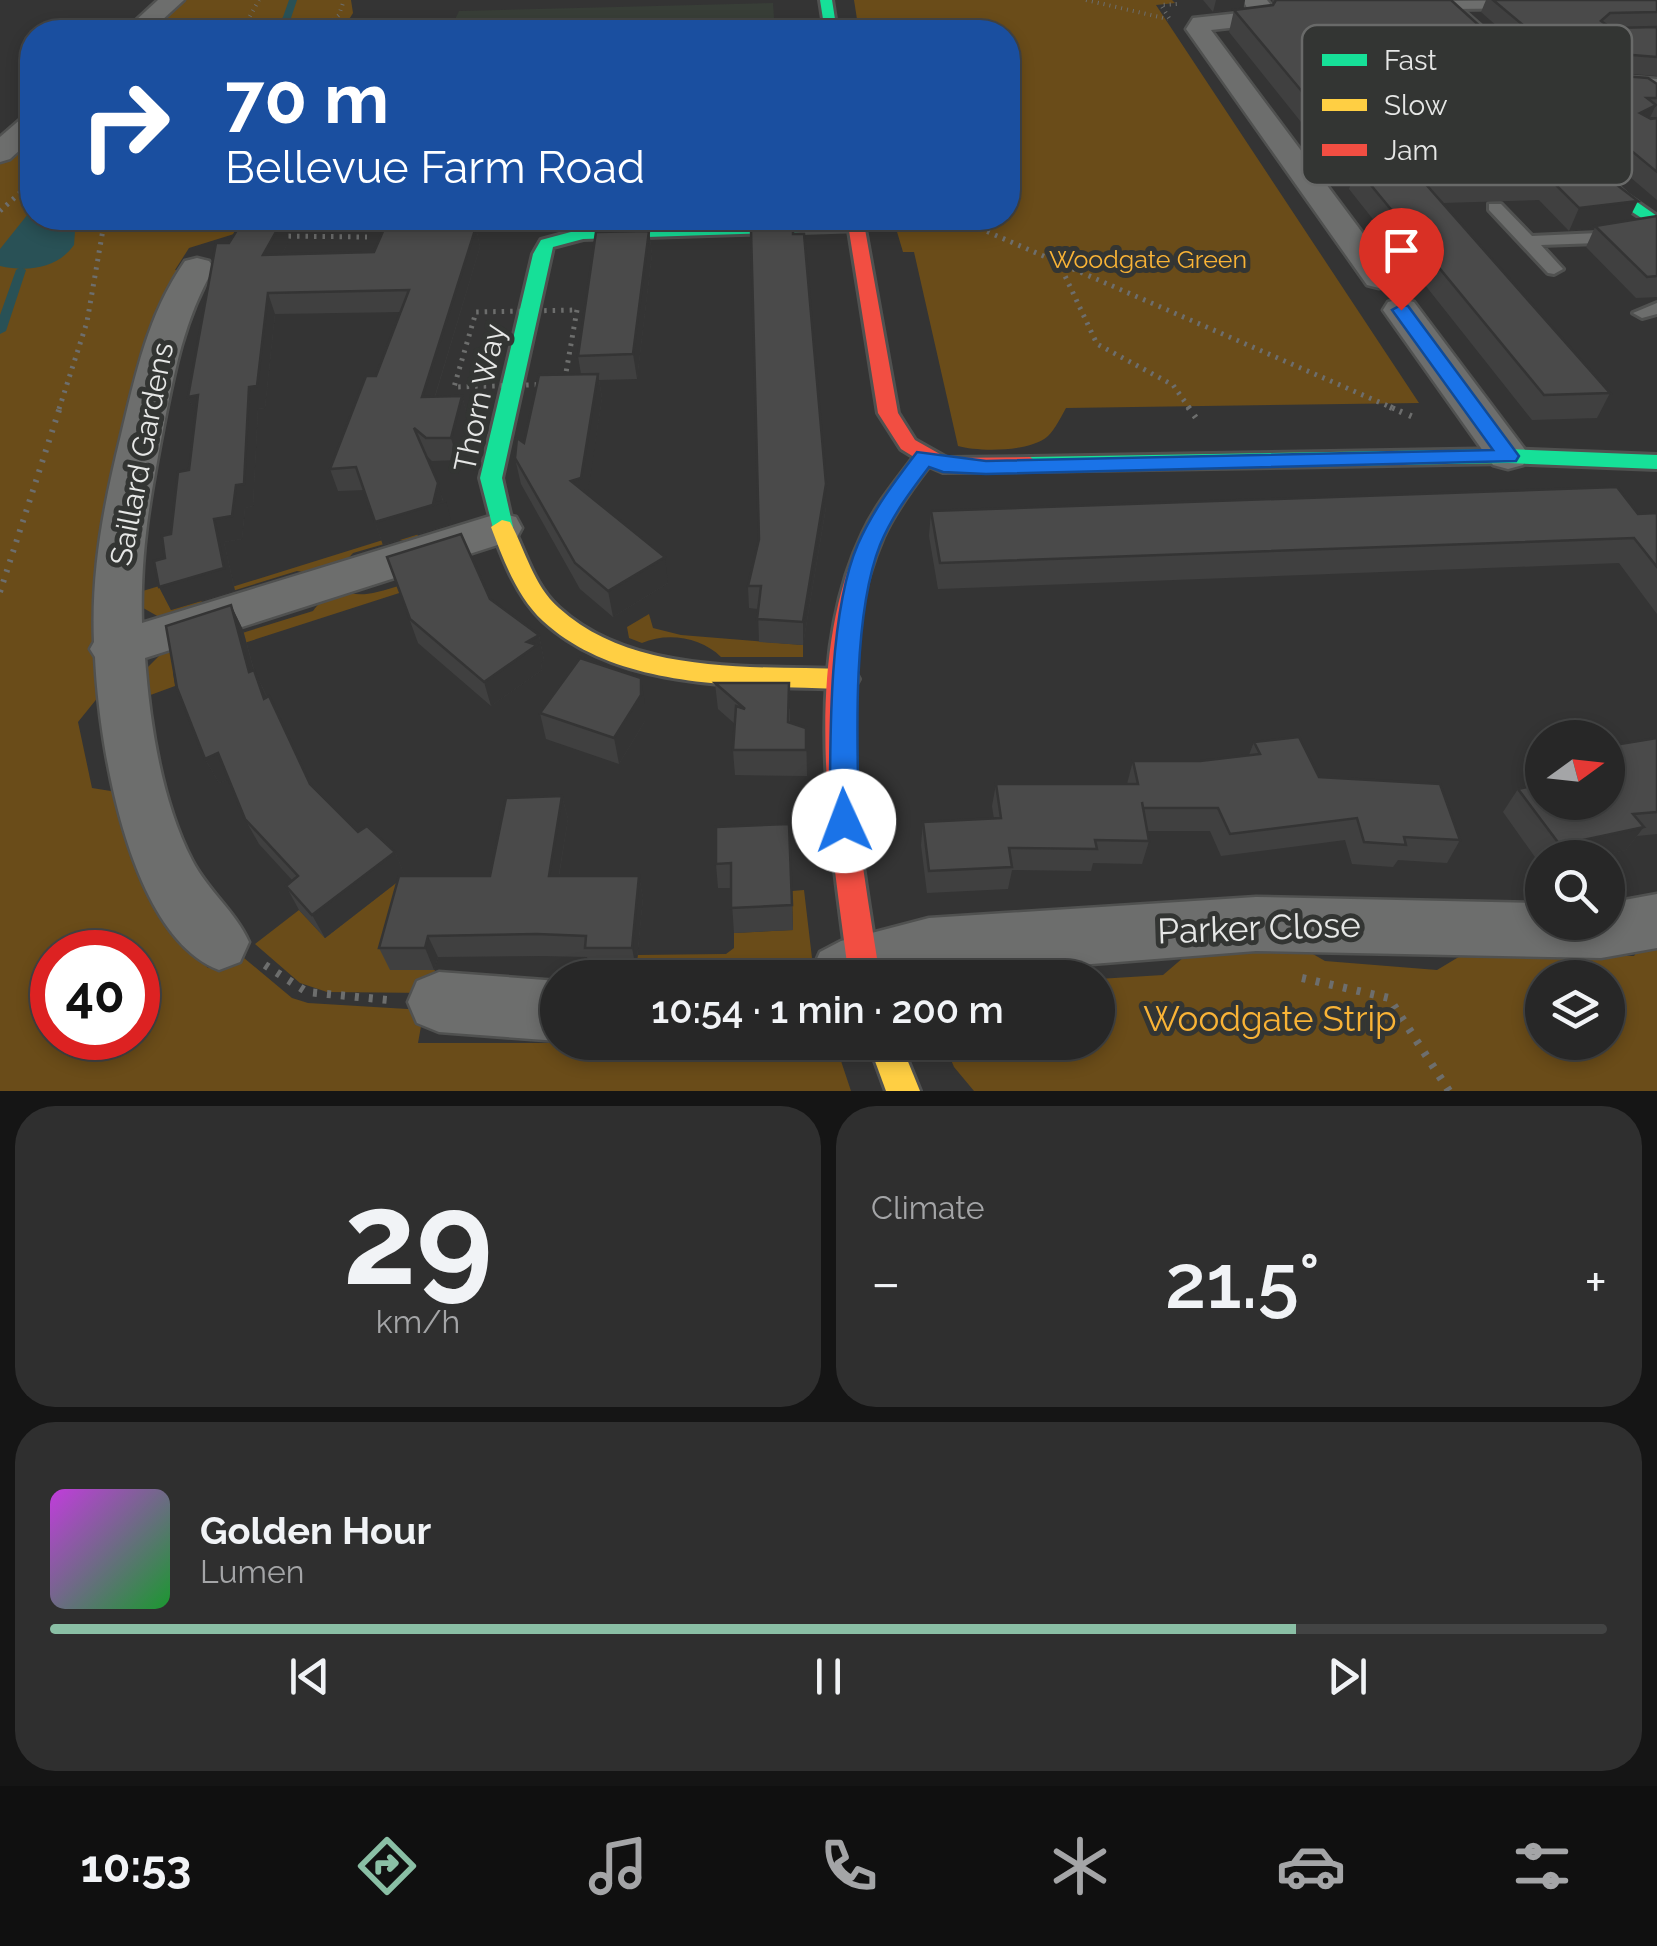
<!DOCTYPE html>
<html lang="en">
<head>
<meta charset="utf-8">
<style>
  body { margin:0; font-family:Raleway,sans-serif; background:#2f2f2f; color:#f1f3f6; height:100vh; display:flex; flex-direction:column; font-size:38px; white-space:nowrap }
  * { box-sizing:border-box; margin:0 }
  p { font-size:32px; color:#a4a5a7 }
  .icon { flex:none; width:55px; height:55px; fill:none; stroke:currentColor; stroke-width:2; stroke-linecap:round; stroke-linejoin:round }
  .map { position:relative; height:1091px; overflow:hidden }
  .drawer { display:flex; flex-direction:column; gap:15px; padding:15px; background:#151515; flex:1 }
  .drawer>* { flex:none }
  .guide { position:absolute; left:20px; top:20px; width:1000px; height:210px; border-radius:40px; box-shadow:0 5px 15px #0003,0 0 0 2px #434444; background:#1a4fa0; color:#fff; overflow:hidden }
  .needle { width:65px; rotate:75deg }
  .tools { position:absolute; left:1525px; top:720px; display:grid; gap:20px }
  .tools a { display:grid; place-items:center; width:100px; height:100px; border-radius:50%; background:#272727; box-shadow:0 5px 15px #0003,0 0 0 2px #434444; font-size:50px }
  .speed { position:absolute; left:30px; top:930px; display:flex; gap:20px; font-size:50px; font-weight:700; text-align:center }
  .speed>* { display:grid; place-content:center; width:130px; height:130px; border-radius:50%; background:#272727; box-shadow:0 5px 15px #0003,0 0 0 2px #434444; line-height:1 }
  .speed .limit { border:15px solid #d22; background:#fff; color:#111 }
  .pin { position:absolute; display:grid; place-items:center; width:85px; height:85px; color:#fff; margin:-102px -42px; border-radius:50% 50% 50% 0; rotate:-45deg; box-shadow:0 0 10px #0007 }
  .pin .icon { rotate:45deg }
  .me { position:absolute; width:110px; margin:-55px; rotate:358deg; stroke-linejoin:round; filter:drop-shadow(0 0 8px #0008) }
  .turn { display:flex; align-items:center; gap:35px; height:210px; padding:0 40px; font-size:45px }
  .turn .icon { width:130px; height:130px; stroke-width:2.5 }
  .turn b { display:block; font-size:70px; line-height:85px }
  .big { font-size:75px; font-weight:600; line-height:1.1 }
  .drawer .tile { flex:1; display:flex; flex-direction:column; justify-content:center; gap:15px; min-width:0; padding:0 35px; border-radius:40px; background:#2f2f2f }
  .drawer .dial { align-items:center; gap:0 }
  .dial b { font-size:130px; line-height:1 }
  .song { display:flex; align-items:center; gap:30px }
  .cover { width:120px; height:120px; border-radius:15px; background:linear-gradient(135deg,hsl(290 70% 55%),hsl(130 70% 35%)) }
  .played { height:10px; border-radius:5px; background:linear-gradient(90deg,#8abfa5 80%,#434444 80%) }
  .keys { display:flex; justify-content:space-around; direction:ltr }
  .heat { display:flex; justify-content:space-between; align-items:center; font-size:55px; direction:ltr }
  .drawer .tiles { flex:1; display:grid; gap:15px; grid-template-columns:1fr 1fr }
  .tile:last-child { grid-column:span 2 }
  .trip { position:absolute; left:540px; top:960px; width:575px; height:100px; border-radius:50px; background:#272727; box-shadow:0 5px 15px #0003,0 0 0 2px #434444; font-weight:600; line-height:100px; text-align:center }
  .tabs { display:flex; height:160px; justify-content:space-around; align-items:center; background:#101010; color:#a4a5a7 }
  .tabs .icon { width:70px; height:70px }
  .tabs .selected { color:#8abfa5 }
  .tabs b { font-size:45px; color:#f1f3f6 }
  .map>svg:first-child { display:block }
  .built { fill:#383e37 }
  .green { fill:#6a4c19; fill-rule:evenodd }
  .water { fill:#295156 }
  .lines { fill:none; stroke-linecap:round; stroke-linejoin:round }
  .stream { fill:#295156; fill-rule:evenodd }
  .lane-casing { stroke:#505150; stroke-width:6 }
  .street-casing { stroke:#505150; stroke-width:5 }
  .fast-casing { stroke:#505150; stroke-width:6 }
  .slow-casing { stroke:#505150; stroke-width:6 }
  .jam-casing { stroke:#505150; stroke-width:6 }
  .path-far3 { stroke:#6d6e6d; stroke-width:4; stroke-dasharray:1 5; stroke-linecap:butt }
  .path-far2 { stroke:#6d6e6d; stroke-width:5; stroke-dasharray:2.5 6; stroke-linecap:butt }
  .path-far1 { stroke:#6d6e6d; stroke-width:6; stroke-dasharray:2.5 8; stroke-linecap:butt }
  .path { stroke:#6d6e6d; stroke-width:8; stroke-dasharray:4 10; stroke-linecap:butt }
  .lane { fill:#6d6e6d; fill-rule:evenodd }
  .street { fill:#6d6e6d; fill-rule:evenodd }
  .fast { fill:#16e098; fill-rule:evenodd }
  .slow { fill:#ffcf43; fill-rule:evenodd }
  .jam { fill:#f24e42; fill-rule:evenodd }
  .wall { fill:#404040; fill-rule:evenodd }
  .shaded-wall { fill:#343434 }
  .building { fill:#4a4a4a; stroke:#343434; stroke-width:2.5 }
  .route { fill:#1a73e8; stroke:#114b97; stroke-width:2.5 }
  .labels { text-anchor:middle; stroke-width:10; stroke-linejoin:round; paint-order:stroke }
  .far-park-label { font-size:25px; fill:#f9b336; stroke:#333533 }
  .street-label { font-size:30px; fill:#e6e7e6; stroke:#333533 }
  .near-street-label { font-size:35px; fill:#e6e7e6; stroke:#333533 }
  .near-park-label { font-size:35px; fill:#f9b336; stroke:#333533 }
  .key { fill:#333533; stroke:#696a69; stroke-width:2.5 }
  .key-label { font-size:28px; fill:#e6e7e6 }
</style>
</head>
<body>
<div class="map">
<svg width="1657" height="1091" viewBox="0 0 1657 1091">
  <rect width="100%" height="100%" fill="#343434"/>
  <path class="built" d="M773,3L775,32H449L459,11Z"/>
  <g class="green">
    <path d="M178,0H351L353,13L341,32H143Z"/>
    <path d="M854,0H1172L1175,3L1156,5L1419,403L1066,408C1061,417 1055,429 1048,436C1031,452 979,452 958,446L914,252H903L895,225L922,224L921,218H1008V32H859Z"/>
    <path d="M32,132V218H227L224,225H239L234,234L189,248L175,270L184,271L166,295L154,321L95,597L93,626L99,696L78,722L92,788L117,792L178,937L208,968L232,948L292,998L308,1003L424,1010L418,1043H835L851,1091H0V163ZM52,952H138V1038H52Z"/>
    <path d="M415,530L421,542L398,540L353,553L340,567L316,574L297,571L203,600L190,613L159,617L138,605L136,593L166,584L171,606Z"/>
    <path d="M414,581L421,586L182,663L183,669L173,673L175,686L145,697V670L167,648L213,642L313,611C337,580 345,599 373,593C387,590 400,585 414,581Z"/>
    <path d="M649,614L653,628L681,635L803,645V657H721C701,637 667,632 642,643L629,638L627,627Z"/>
    <path d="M405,876L391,970H435L430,993L327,992L300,983L255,944L299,910L325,938Z"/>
    <path d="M804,890L812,958L765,978H589L590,970L635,969L638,955L726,954L734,948V933L793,930L792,891Z"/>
    <path d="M1657,942V1091H974L954,1067L944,1043L1098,1042V979L1163,975L1191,951L1299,946L1325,961L1437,970L1462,955L1634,956L1642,944ZM1542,978H1608V1042H1542Z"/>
  </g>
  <path class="water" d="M32,209V218H76L74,245C57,269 27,272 0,266V249Z"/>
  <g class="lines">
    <g class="stream">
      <path d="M289,0H297L291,18L278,32H271L283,17Z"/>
      <path d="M21,267L26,270L6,331L0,334V315L16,270Z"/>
    </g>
    <g class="lane-casing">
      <g id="lane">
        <path d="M1562,0L1551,8L1451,9L1445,5L1451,1Z"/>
        <path d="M1489,204H1501L1532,236L1598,233L1657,221V231L1598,243L1541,245L1563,269L1554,274L1548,273L1489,210Z"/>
        <path d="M1657,303V314L1642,318L1633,313Z"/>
      </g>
    </g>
    <g class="street-casing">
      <g id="street">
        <path d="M158,0H184L149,32H123Z"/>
        <path d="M1243,0H1267L1275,10L1265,24L1211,30L1391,271L1396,278L1391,285L1379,288L1367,285L1186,29L1193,18L1249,12Z"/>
        <path d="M1513,68L1657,79V95L1504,82L1500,76L1504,70Z"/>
        <path d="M32,115V139L10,159L0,162V137L22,118Z"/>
        <path d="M197,258L209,261L214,268C184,319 174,373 163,430C150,498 140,553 142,623L500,513L516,517L522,528L516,539L145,658C150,724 161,800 192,860C208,891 235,911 249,942L240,962L219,970C128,935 99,743 95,657L90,649L94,642C91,570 104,504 121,435C136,373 148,314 185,261Z"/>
        <path d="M1401,299L1414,302L1523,447L1529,456L1523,465L1508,469L1493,465L1383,310L1388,302Z"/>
        <path d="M1657,894V948L1601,958L1256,951L914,978H814L811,972L820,952L841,941L929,918L1256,897L1542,903V922H1608V903Z"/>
        <path d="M439,972L558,981V1041L439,1032L417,1023L408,1002L417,981Z"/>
      </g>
    </g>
    <g class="fast-casing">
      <g id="fast">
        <path d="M820,0H832L837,32H825Z"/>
        <path d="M1438,0H1451L1508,50L1527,96L1545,120L1627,195L1657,216V228L1615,201L1535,126L1513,97L1497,55Z"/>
        <path d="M856,222L862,224V230L583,239L553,247L502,478L513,527L510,532H494L480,478L533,254L541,240L582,229Z"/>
        <path d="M1508,449L1657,455V469L1508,463L1030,471L1020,464L1030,457Z"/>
      </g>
    </g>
    <g class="slow-casing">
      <g id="slow">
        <path d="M502,520L510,522C526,551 533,585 559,608C632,675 754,666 846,669L855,672L859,679L855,686L846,689C748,685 620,692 543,621C517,597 503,559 491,527Z"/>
        <path d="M868,1042H900L920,1091H886Z"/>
      </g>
    </g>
    <g class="jam-casing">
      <path id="jam" d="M847,218H863L898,413L915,440L947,458L1030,457L1040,464L1030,471L943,472L929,466C912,488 895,511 883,537C824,673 859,837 880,978H849C831,839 800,664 863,533C876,505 896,481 914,457L901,449L878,413Z"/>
    </g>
    <g class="path-far3">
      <path d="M1086,0L1168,19"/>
      <path d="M1169,18L1161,5L1177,4"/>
      <path d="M241,32L259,0"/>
      <path d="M320,32L339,15L344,0"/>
    </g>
    <g class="path-far2">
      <path d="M0,211L32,182"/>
      <path d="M956,218L1395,409"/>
      <path d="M280,236L367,237"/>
      <path d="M1058,261L1097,344L1173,385L1190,409"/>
      <path d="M577,310L564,384L454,387L476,312Z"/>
      <path d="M59,409L87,322L105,218"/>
    </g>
    <g class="path-far1">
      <path d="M1188,407L1199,422"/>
      <path d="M1390,407L1413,417"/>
      <path d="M0,592L60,407"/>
    </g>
    <g class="path">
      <path d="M265,965L307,992L388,1000"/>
      <path d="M1302,978L1389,998L1449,1091"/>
    </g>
    <use href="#lane" class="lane"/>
    <use href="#street" class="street"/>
    <use href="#fast" class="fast"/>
    <use href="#slow" class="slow"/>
    <use href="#jam" class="jam"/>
  </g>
  <g class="wall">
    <path d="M1203,0H1245L1243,9L1273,5L1272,0H1451L1514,84L1508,99L1557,132L1547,156L1333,162L1229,32L1234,10L1242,9L1213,12ZM1424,107H1436L1433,115Z"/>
    <path d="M1486,0H1657V76L1527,65L1516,43L1481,12Z"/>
    <path d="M1545,70L1657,84V117H1651L1650,118H1657V200L1555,113L1537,89Z"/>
    <path d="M1583,159L1628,221L1657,216V297L1636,298L1586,247L1595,227L1569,231L1539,200L1442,203L1610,393L1597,418L1532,420L1349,189L1356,167Z"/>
    <path d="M476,227L480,247L435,397L462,396L468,418L457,460L432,461L426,455L452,524L383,545L364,490L338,491L330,469L376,376L401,312L275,314L265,408L258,409L253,506L245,508L242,539L224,542L235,591L171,610L159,587L171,534L189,470L196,414L188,397L289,241L282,254L374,252Z"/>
    <path d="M649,231L652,254L637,379L599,380L602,398L587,494L668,583L613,617L580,589L521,484L515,458L524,443L581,374L578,356Z"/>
    <path d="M826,484V507L803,645L759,642L758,609L749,608L748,586Z"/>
    <path d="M931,511L1657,513V614L1619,563L938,589L929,536Z"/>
    <path d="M387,557L490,599L539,635L544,660L541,662L542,670L491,706L418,643Z"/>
    <path d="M231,605L243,630L254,670L310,784L358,832L395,852L405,876H490L562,796L568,819L559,876H639L643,898L636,969L590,970L587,957L544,956L438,957L434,970H390L379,948L397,882L325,938L299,910L286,886L292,880L259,844L245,819L229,779L219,783L205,759Z"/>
    <path d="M715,683L790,709V723L806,728L807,776L735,775L733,750L735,724L718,709Z"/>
    <path d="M645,704V721L619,764L546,739L540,713Z"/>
    <path d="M1657,738V834L1637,836L1626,850L1591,858H1542V867L1503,812L1518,789L1608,802Z"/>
    <path d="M1254,742L1319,777L1460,840L1447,863L1398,860L1393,867L1352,864L1345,840L1221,856L1210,831H1147L1149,841L1142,864L1093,863L1091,871L1012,870L1008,889L927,893L921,845L923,822L994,819L992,806L996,784H1127L1133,761H1200L1249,755Z"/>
    <path d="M789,824L793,930L734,933L731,888H718L716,864Z"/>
  </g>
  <g class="shaded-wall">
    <path d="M1216,0H1245L1243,9L1213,12Z"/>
    <path d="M1656,105L1647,124L1640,113Z"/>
    <path d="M1638,201L1627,223L1569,231L1579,208Z"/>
    <path d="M282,221L289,241L271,275L263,255Z"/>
    <path d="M476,227L480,247L428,419L422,397Z"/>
    <path d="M649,231L652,254L637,379L633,354Z"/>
    <path d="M268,293L275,314L265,408L258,409L253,506L245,508L242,539L224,542L235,591L171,610L159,587L214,519Z"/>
    <path d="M598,374L602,398L586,504L571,481Z"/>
    <path d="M198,395V419L188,397Z"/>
    <path d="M462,396L468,418L457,460L451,438Z"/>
    <path d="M438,483L443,502L446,501L452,524L383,545L375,522Z"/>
    <path d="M826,484V507L803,645V622Z"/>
    <path d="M665,557L668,583L613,617L608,591Z"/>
    <path d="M231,605L243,630L261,697L249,672Z"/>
    <path d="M539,635L544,660L541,662L542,670L491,706L484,682L527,642Z"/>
    <path d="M254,670L266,695L276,724L264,699Z"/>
    <path d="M641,678L645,704V721L619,764L614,738Z"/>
    <path d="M218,753L232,778L219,783L205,759Z"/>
    <path d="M562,796L568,819L555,899L549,876Z"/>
    <path d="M1644,827L1626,850L1591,858H1550L1560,845Z"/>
    <path d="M395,852L405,876L325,938L312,915Z"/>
    <path d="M639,876L643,898L636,969L632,948Z"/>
    <path d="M428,936L438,957L434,970L425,948Z"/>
  </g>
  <g class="building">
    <path d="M1276,0H1451L1493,38L1514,84H1423L1403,65L1390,66L1391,78L1440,122L1451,115L1438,99H1526L1557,132L1340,137L1234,10L1273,5Z"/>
    <path d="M1493,0H1657V12L1610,13L1601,21L1611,28L1657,27V57L1534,47L1523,25Z"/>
    <path d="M1545,70L1648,78L1657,84V98H1647L1656,105L1640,113L1651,119L1657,118V172L1563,94Z"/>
    <path d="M1583,159L1638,201L1579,208L1549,178L1423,181L1610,393L1544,395L1356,167Z"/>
    <path d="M1657,216V276L1647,277L1595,226Z"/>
    <path d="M282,221L263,255L374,252L384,229L476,227L422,397L462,396L451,438H426L414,428L438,483L433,504L446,501L375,522L356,467L330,469L366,376H376L409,290L268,293L257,386L249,387L244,484L236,485L232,516L214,519L224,568L159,587L154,561L165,558L162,536L171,534L178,472L189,470L198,395L188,397L216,243H229L242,222Z"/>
    <path d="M793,229V234H804L826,484L803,622L757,619L761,586H748L759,539L751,230Z"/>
    <path d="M649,231L633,354L578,356L596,232Z"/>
    <path d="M598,374L581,478L571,481L665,557L608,591L575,563L515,458L517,438L524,443L539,375Z"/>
    <path d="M1617,487L1638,514L1657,513V567L1634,538L940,563L931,511Z"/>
    <path d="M461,534L490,599L539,635L527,642L537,645L484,682L410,619L387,557Z"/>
    <path d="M231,605L249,672L254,670L264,699L269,696L310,784L358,832L367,826L395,852L312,915L286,886L298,876L245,819L218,753L205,759L177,688L166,626Z"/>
    <path d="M580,658L641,678V695L614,738L540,713Z"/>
    <path d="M715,683H789L788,722L806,728V750H733L736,706L745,709Z"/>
    <path d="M1299,737L1319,777L1440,784L1460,840L1404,837L1406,845L1364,842L1357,818L1230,834L1218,808H1143L1142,802L1149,841L1095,840L1097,849L1009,848L1012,867L929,871L923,822L1001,818L996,784H1138L1133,761H1200L1260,754L1254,742Z"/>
    <path d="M1657,738V812L1633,814L1644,827L1560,845L1518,789L1542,784V802H1608V746Z"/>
    <path d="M562,796L549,876H639L632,948H585L586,936L537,934L428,936L425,948H379L399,876H490L506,798Z"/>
    <path d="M789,824L792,905L731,908V863L716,864V827Z"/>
  </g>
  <path class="route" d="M1401,305L1408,306L1516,452L1519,456L1516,461L986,474L943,472L929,467C910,492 892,516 880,545C852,617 857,743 859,821L854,829L844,833L835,829L830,821C830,744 828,613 858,544C873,510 895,481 917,452L986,461L1493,450L1392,310Z"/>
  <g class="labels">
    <g class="far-park-label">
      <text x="1148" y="268">Woodgate Green</text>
    </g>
    <g class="street-label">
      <text transform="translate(480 398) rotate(-78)" y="10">Thorn Way</text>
      <text transform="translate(142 454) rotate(-79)" y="10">Saillard Gardens</text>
    </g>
    <g class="near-street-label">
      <text transform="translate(1259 928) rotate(-2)" y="12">Parker Close</text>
    </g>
    <g class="near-park-label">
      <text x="1270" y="1031">Woodgate Strip</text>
    </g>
  </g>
  <rect x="1302" y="25" width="330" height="160" rx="15" class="key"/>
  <rect x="1322" y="54" width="45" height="12" fill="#16e098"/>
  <rect x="1322" y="99" width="45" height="12" fill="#ffcf43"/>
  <rect x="1322" y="144" width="45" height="12" fill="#f24e42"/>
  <g class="key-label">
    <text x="1384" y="70">Fast</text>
    <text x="1384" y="115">Slow</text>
    <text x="1384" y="160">Jam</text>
  </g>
</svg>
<div class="tools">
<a><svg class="needle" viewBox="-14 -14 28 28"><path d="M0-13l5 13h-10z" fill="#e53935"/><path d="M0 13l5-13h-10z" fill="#a4a5a7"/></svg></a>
<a><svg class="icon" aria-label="search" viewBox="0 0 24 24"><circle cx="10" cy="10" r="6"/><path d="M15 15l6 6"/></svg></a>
<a><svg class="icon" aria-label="layers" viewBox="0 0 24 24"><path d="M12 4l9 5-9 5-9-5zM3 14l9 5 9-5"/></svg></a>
</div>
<div class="speed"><div class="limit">40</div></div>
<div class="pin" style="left:1401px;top:310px;background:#d93025"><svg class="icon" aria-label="arrive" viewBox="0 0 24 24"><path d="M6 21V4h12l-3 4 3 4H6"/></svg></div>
<svg class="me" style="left:844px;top:821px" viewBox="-20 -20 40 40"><circle r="19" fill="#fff"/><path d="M0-13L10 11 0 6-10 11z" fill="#1a73e8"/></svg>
<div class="trip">10:54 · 1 min · 200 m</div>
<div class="guide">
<div class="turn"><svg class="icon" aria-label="right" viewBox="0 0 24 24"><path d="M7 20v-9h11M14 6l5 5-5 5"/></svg><div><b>70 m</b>Bellevue Farm Road</div></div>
</div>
</div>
<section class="drawer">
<div class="tiles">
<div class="tile dial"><b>29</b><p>km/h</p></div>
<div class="tile"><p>Climate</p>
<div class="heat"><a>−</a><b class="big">21.5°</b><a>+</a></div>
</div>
<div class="tile">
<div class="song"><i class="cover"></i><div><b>Golden Hour</b><p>Lumen</p></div></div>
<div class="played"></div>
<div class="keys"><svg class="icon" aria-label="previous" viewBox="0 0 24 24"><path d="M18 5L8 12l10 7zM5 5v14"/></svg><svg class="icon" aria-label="pause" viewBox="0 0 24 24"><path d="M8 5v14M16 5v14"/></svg><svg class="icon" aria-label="next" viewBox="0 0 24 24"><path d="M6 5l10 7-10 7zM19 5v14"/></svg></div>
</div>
</div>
</section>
<nav class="tabs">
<b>10:53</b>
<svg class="icon selected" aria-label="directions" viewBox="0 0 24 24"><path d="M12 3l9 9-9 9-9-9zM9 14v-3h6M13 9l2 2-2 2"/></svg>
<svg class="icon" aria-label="music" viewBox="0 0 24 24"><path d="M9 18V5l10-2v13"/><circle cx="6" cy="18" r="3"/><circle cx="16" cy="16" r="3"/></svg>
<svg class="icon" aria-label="phone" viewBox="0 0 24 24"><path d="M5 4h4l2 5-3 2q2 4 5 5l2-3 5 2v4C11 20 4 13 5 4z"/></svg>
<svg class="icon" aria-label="climate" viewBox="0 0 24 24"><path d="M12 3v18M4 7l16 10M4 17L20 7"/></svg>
<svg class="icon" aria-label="car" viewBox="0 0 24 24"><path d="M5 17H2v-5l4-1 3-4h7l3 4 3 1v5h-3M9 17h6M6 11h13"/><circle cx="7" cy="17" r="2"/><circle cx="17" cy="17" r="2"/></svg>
<svg class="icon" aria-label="filters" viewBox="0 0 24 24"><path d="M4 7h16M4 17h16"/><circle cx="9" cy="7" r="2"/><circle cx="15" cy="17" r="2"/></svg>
</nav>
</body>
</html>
